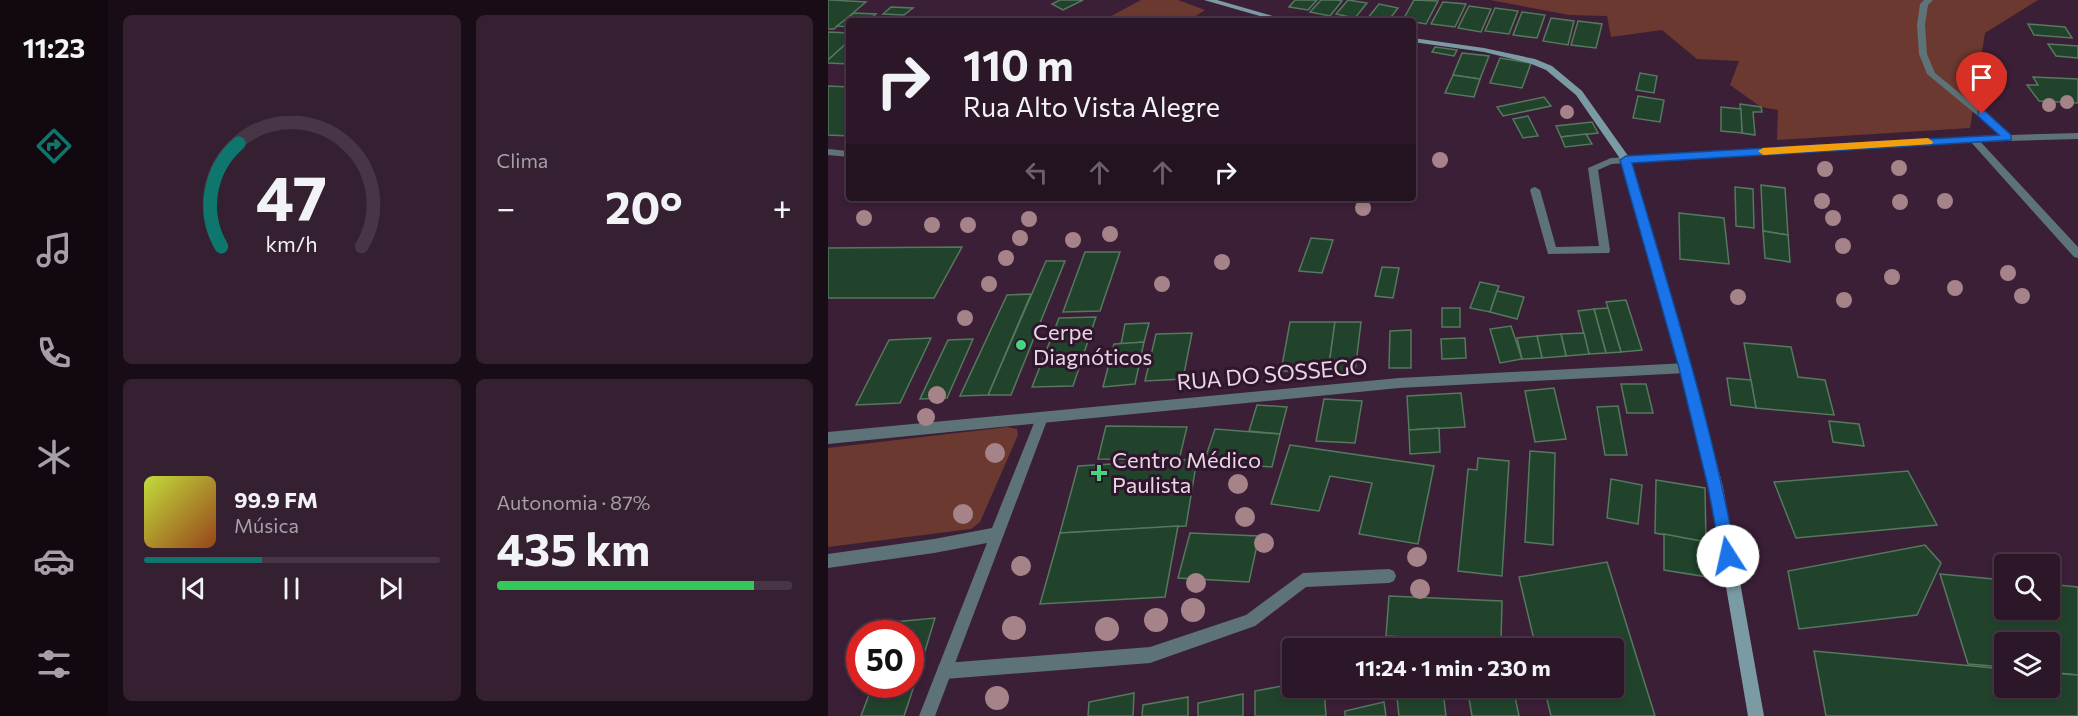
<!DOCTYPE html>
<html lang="pt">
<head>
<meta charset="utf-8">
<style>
  body { margin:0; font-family:Commissioner,sans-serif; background:#342031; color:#f1f3f6; height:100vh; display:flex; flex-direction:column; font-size:22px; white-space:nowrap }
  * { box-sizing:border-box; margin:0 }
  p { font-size:20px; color:#a69fa8 }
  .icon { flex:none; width:33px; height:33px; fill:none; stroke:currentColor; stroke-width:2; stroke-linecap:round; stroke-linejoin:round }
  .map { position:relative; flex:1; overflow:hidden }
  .drawer { display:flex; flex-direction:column; gap:15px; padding:15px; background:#180d17; width:720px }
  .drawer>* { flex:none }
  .hud { position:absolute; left:18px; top:18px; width:570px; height:183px; border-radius:6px; box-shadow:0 3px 9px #0003,0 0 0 2px #483646; background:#2c1729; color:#f1f3f6; overflow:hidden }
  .fabs { position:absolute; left:1166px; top:554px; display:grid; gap:12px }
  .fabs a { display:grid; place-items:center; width:66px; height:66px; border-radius:6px; background:#2c1729; box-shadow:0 3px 9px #0003,0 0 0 2px #483646; font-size:30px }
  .speed { position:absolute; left:18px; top:620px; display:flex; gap:12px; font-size:30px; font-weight:700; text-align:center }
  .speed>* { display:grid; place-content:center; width:78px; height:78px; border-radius:50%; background:#2c1729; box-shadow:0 3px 9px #0003,0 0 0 2px #483646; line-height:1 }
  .speed .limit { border:9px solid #d22; background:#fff; color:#111 }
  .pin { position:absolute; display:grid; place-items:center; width:51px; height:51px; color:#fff; margin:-62px -26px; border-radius:50% 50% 50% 0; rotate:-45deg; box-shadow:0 0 6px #0007 }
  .pin .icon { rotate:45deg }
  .me { position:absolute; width:66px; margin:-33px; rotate:350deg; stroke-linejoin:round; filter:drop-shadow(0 0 4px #0008) }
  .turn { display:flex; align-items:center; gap:21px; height:126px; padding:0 18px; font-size:27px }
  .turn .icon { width:78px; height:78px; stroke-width:2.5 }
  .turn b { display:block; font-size:42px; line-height:51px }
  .lanes { display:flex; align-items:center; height:57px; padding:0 18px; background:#0003; justify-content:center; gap:30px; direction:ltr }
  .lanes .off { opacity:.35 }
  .big { font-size:45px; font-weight:700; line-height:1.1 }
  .drawer .card { flex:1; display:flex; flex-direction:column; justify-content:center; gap:9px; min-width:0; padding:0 21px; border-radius:9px; background:#342031 }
  .drawer .dial { align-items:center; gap:0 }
  .dial svg { height:156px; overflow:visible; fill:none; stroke:#483646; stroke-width:7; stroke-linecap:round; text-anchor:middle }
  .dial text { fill:#f1f3f6; stroke:none }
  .song { display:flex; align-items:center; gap:18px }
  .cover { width:72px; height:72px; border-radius:9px; background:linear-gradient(135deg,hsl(70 70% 55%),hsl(20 70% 35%)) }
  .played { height:6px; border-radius:3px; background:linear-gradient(90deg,#0f766e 40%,#483646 40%) }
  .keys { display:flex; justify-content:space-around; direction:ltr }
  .heat { display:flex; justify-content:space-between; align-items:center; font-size:33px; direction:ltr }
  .charge { height:9px; border-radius:4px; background:linear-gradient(90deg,#34c759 87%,#483646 0) }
  .drawer .tiles { flex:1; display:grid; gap:15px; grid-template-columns:repeat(2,1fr) }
  .trip { position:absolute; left:454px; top:638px; width:342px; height:60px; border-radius:6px; background:#2c1729; box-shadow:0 3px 9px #0003,0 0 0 2px #483646; font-weight:700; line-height:60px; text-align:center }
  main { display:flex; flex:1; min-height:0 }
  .menu { display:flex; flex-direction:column; width:108px; justify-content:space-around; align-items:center; background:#120910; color:#a69fa8 }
  .menu .icon { width:42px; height:42px }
  .menu .on { color:#0f766e }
  .menu b { font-size:27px; color:#f1f3f6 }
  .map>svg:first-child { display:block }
  .green { fill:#6b392f }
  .building { fill:#21432b; stroke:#55785e; stroke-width:1.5 }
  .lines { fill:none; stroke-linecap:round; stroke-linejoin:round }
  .service { fill:#5e7377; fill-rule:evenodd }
  .minor { fill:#5e7377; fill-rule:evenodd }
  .tertiary { fill:#5e7377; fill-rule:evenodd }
  .secondary { fill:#7a9ba3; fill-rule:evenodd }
  .tree { fill:#a68388 }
  .route { fill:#1a73e8; stroke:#114b97; stroke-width:1.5 }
  .slow { fill:#f59e0b }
  .poi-dot { fill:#42d77c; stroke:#30162d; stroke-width:2 }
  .labels { text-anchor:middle; stroke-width:6; stroke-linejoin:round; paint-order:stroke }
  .poi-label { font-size:22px; fill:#e9d6e5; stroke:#30162d; text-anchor:start }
  .street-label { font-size:22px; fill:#e9d6e5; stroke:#30162d }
</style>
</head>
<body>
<main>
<nav class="menu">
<b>11:23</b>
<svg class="icon on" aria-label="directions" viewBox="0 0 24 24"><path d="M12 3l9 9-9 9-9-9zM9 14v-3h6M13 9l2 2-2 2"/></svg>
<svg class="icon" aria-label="music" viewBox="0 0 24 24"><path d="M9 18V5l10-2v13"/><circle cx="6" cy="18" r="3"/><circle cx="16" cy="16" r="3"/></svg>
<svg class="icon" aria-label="phone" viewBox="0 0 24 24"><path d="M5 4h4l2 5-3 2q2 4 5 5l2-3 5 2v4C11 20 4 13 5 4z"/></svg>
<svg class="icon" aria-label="climate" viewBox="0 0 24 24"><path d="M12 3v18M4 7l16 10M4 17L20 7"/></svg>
<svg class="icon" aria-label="car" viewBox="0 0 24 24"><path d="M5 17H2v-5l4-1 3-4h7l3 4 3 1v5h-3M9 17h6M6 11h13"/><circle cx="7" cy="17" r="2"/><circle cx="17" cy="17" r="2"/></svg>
<svg class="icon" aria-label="filters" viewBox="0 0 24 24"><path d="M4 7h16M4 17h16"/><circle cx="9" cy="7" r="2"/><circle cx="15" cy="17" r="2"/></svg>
</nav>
<section class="drawer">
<div class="tiles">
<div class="card dial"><svg viewBox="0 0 100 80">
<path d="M14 69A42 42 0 1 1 86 69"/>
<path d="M14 69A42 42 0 0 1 23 16" stroke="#0f766e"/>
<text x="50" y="56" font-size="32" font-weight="700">47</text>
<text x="50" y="72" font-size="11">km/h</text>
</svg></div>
<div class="card"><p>Clima</p>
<div class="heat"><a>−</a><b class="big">20°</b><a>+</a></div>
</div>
<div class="card">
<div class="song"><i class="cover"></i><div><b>99.9 FM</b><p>Música</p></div></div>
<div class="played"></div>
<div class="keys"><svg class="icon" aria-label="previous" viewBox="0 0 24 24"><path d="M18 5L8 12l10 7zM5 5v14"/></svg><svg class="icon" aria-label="pause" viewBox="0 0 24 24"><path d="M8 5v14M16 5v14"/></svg><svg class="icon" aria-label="next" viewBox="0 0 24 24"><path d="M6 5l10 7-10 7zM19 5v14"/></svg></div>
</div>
<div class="card"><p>Autonomia · 87%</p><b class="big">435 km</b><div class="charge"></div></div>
</div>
</section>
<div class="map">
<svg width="1250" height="716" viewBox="0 0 1250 716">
  <rect width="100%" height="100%" fill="#3b1f37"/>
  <g class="green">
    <path d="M313,0H350L377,10L360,21H274Z"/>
    <path d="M662,0H1210L1157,33L1142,128L949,140L950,110L933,107L902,85L911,61L869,59L834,30L783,37L779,16L741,15Z"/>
    <path d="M180,427L189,429L190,435L152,522L143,529L0,547V448Z"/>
  </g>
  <g class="building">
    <path d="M0,0H4L38,2L6,29H0Z"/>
    <path d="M232,0H255L235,10L224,4Z"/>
    <path d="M467,0H489L480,10L461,7Z"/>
    <path d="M493,0H509L514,1L502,16L482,12Z"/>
    <path d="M520,0L539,3L527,18L508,14Z"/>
    <path d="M586,0L610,1L598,24L575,20Z"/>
    <path d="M615,2L638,4L627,27L603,24Z"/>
    <path d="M551,4L570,8L560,21L539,19Z"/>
    <path d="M641,6L663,9L653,32L630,28Z"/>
    <path d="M63,7L85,8L76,15L55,14Z"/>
    <path d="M667,8L690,11L681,34L657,31Z"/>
    <path d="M694,12L717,15L709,38L685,35Z"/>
    <path d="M26,13L48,14L40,21H21V27L9,26Z"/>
    <path d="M723,18L746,21L740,45L715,41Z"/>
    <path d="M750,21L774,24L768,48L743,45Z"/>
    <path d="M1200,24L1237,27L1244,38L1206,35Z"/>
    <path d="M0,32L21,33V41L0,60Z"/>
    <path d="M21,41V64L0,63V60Z"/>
    <path d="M1220,44L1250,46V58L1228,56Z"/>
    <path d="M607,47L629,50L626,56L604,52Z"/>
    <path d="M634,53L661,56L652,79L625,75Z"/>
    <path d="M672,58L703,63L694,88L662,83Z"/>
    <path d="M812,73L829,76L826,93L808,90Z"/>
    <path d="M625,75L652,79L646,97L617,93Z"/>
    <path d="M1205,77L1250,79V103L1211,101L1199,85H1210Z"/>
    <path d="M0,86L21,87V136L0,135Z"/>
    <path d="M810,96L836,100L832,122L805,118Z"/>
    <path d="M716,97L723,106L675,116L669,107Z"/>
    <path d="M912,104L933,107L934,112H925L927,135L914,133Z"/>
    <path d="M893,107L913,109L914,133L893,131Z"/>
    <path d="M700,116L710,136L695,138L685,119Z"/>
    <path d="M764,122L770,133L733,137L728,126Z"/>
    <path d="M758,134L764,144L737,147L733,137Z"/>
    <path d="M933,185L957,188L960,235L935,231Z"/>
    <path d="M907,187L925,189L926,228L908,226Z"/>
    <path d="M851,213L896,218L901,264L852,259Z"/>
    <path d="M935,231L960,235L962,262L937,258Z"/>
    <path d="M483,238L505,240L494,273L471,271Z"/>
    <path d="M134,247L106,298H0V248Z"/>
    <path d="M257,252H292L272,311L235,312Z"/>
    <path d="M218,261H237L183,395H160Z"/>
    <path d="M554,267L571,268L565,298L547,296Z"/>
    <path d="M652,282L671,286L662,312L642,308Z"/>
    <path d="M669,291L696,297L689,319L662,312Z"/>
    <path d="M203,294L160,395L132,396L179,295Z"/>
    <path d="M798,300L814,350L793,352L778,302Z"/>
    <rect x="614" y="308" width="18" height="19"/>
    <path d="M780,308L793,352L778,353L766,309Z"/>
    <path d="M766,309L778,353L761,354L750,311Z"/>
    <path d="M268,317L245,386L204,387L231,318Z"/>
    <path d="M462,322H507L500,372L453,371Z"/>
    <path d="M507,322H533L527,372H500Z"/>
    <path d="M321,323L316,342L293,344L297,324Z"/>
    <path d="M683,326L694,359L672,363L662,329Z"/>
    <path d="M583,330V368H561L562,331Z"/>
    <path d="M364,333L355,379L317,381L328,334Z"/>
    <path d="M756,333L761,354L738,356L733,334Z"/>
    <path d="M733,334L738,356L714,358L709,336Z"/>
    <path d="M709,336L714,358L694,359L689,338Z"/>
    <path d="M103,338L72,403L28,405L61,340Z"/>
    <path d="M637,338L638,358L614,359L613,339Z"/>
    <path d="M145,339L119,398L92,399L120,340Z"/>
    <path d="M316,342L307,384L275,387L286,344Z"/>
    <path d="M916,343L963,347L970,377L997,380L1006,415L928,408Z"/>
    <path d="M899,378L923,380L928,408L903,405Z"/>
    <path d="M793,384H818L825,413H799Z"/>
    <path d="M726,388L738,439L707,442L697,391Z"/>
    <path d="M633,393L637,427L581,430L579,396Z"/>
    <path d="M496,399L534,401L527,443L488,441Z"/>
    <path d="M429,405L459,407L452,434L421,431Z"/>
    <path d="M790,406L799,455H777L769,407Z"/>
    <path d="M1001,421L1031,424L1036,446L1005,442Z"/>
    <path d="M278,426L359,427L351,460L270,459Z"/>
    <path d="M611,428L612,452L582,454L581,430Z"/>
    <path d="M387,429L452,434L444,467L376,462Z"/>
    <path d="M462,445L606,466L590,544L531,534L544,483L502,476L491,511L443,504Z"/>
    <path d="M702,451L727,453L725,545L697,542Z"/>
    <path d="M650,458L681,461L674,576L630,571L640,469L649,470Z"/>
    <path d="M369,459L358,526L232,533L250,466Z"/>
    <path d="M1080,471L1109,525L968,538L946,482Z"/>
    <path d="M783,479L814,485L810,524L779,518Z"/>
    <path d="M828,480L877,488L878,542L827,533Z"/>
    <path d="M350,526L337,597L212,604L232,533Z"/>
    <path d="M362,533L431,536L421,582L350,578Z"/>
    <path d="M836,534L878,542L880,577L836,570Z"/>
    <path d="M1097,545L1113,563L1089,615L971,629L960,571Z"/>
    <path d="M779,562L827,716H723L716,687H786V648H708L691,577Z"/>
    <path d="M1112,574L1176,580V609H1221V584L1250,587V675L1221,672V642H1176V667L1140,664Z"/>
    <path d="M561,596L674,601L673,642L558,636Z"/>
    <path d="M107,618L89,677L82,678V633H62L66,622Z"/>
    <path d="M986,651L1176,669V687H1221V673L1250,675V716H998Z"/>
    <path d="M89,677L76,716H33L45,684H82V678Z"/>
    <path d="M465,684V687H496L498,716H427V691Z"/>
    <path d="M639,687H685L691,716H644Z"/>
    <path d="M615,691L618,716H571L569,698Z"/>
    <path d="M306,693L305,716H260L261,702Z"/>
    <path d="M415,694V716H370V703Z"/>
    <path d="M360,697V716H314L315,705Z"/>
    <path d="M556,702L558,716H517V711Z"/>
  </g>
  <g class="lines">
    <g class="service">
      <path d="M1145,136L1148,137L1250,247V258L1246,257L1142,141L1140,139Z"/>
      <path d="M0,149L21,151V157L0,155Z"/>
      <path d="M783,158L786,159V163L770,170L782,250L781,253L720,254L702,190L704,188L707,187L712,190L728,247L771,246L760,168Z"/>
      <path d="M561,569L566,571L568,576L566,581L561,583L478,587L427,626L322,663L117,679L111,677L109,671L111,665L117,663L322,647L418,615L475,573Z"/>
    </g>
    <g class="minor">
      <path d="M1096,0H1105L1100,5L1097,25L1099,54L1107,73L1183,135L1250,133V139L1145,142L783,164L778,161L783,158L1173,135L1099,74L1091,54L1089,25L1092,4Z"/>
      <path d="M214,413L219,414L220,418L107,716H91L159,543L106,553L0,568V554L106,539L164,528L208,418L209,414Z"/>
    </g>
    <path class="tertiary" d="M858,363L862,364L864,368L862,372L858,373L571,388L0,444V432L571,378Z"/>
    <g class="secondary">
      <path d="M376,0H389L462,21H449Z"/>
      <path d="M585,38L656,48L707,59L724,66L754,91L803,160L864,368L895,487L936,716H920L881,487L852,368L793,160L748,95L718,70L701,63L656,52L585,42Z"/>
    </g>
  </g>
  <g class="tree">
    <circle cx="1173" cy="73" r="6"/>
    <circle cx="1239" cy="102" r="7"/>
    <circle cx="1221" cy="105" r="7"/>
    <circle cx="739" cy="112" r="7"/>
    <circle cx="612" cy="160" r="8"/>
    <circle cx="1071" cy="168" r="8"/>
    <circle cx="997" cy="169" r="8"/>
    <circle cx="994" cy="201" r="8"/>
    <circle cx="1117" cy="201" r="8"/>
    <circle cx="1072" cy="202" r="8"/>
    <circle cx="535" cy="208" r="8"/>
    <circle cx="36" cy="218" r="8"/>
    <circle cx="1005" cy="218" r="8"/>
    <circle cx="201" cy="219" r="8"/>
    <circle cx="104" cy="225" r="8"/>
    <circle cx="140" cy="225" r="8"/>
    <circle cx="282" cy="234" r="8"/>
    <circle cx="192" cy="238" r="8"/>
    <circle cx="245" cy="240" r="8"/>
    <circle cx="1015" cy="246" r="8"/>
    <circle cx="178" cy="258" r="8"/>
    <circle cx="394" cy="262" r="8"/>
    <circle cx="1180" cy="273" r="8"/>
    <circle cx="1064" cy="277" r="8"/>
    <circle cx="161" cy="284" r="8"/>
    <circle cx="334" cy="284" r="8"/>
    <circle cx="1127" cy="288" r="8"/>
    <circle cx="1194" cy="296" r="8"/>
    <circle cx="910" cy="297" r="8"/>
    <circle cx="1016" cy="300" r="8"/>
    <circle cx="137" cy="318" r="8"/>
    <circle cx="109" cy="395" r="9"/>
    <circle cx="98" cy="417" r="9"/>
    <circle cx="167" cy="453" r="10"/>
    <circle cx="410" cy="484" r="10"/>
    <circle cx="135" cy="514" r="10"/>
    <circle cx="417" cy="517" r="10"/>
    <circle cx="436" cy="543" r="10"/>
    <circle cx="589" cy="557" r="10"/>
    <circle cx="193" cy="566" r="10"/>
    <circle cx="368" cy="583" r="10"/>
    <circle cx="592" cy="589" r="10"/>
    <circle cx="365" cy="610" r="12"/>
    <circle cx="328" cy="620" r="12"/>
    <circle cx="186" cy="628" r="12"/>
    <circle cx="279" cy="629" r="12"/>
    <circle cx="169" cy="698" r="12"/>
  </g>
  <path class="route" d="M1150,111H1157L1183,135V140L804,163C842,293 884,422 908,556L906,561L900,564L894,561L880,487L851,368L792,160L798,156L1171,135L1150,116Z"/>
  <path class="slow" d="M1100,138L1105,142L1104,144L935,155L930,151L935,148Z"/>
  <g class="poi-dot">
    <circle cx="193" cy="345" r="6"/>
    <path d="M268 464h6v6h6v6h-6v6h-6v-6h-6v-6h6z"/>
  </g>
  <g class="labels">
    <g class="poi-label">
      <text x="205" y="340">Cerpe<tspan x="205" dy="25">Diagnóticos</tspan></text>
      <text x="284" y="468">Centro Médico<tspan x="284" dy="25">Paulista</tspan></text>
    </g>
    <g class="street-label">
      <text transform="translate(444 374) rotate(-5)" y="8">RUA DO SOSSEGO</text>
    </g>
  </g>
</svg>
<div class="fabs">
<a><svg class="icon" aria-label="search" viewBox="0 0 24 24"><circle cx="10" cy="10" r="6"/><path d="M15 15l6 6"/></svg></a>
<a><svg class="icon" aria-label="layers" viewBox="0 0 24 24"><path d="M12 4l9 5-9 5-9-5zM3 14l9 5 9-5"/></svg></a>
</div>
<div class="speed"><div class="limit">50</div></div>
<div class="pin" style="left:1154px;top:114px;background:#d93025"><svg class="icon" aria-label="arrive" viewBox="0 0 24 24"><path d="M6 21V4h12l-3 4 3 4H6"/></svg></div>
<svg class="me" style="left:900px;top:556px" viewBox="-20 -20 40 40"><circle r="19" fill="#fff"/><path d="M0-13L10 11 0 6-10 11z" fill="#1a73e8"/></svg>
<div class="trip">11:24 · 1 min · 230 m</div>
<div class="hud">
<div class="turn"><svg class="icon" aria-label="right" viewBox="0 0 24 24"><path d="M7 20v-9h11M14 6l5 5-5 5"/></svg><div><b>110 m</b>Rua Alto Vista Alegre</div></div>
<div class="lanes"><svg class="icon off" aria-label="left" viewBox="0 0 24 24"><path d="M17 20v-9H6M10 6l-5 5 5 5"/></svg><svg class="icon off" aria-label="ahead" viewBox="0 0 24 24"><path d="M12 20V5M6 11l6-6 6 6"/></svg><svg class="icon off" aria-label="ahead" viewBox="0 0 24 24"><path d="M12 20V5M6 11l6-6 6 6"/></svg><svg class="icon" aria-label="right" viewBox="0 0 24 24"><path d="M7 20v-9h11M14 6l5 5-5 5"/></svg></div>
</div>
</div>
</main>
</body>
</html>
